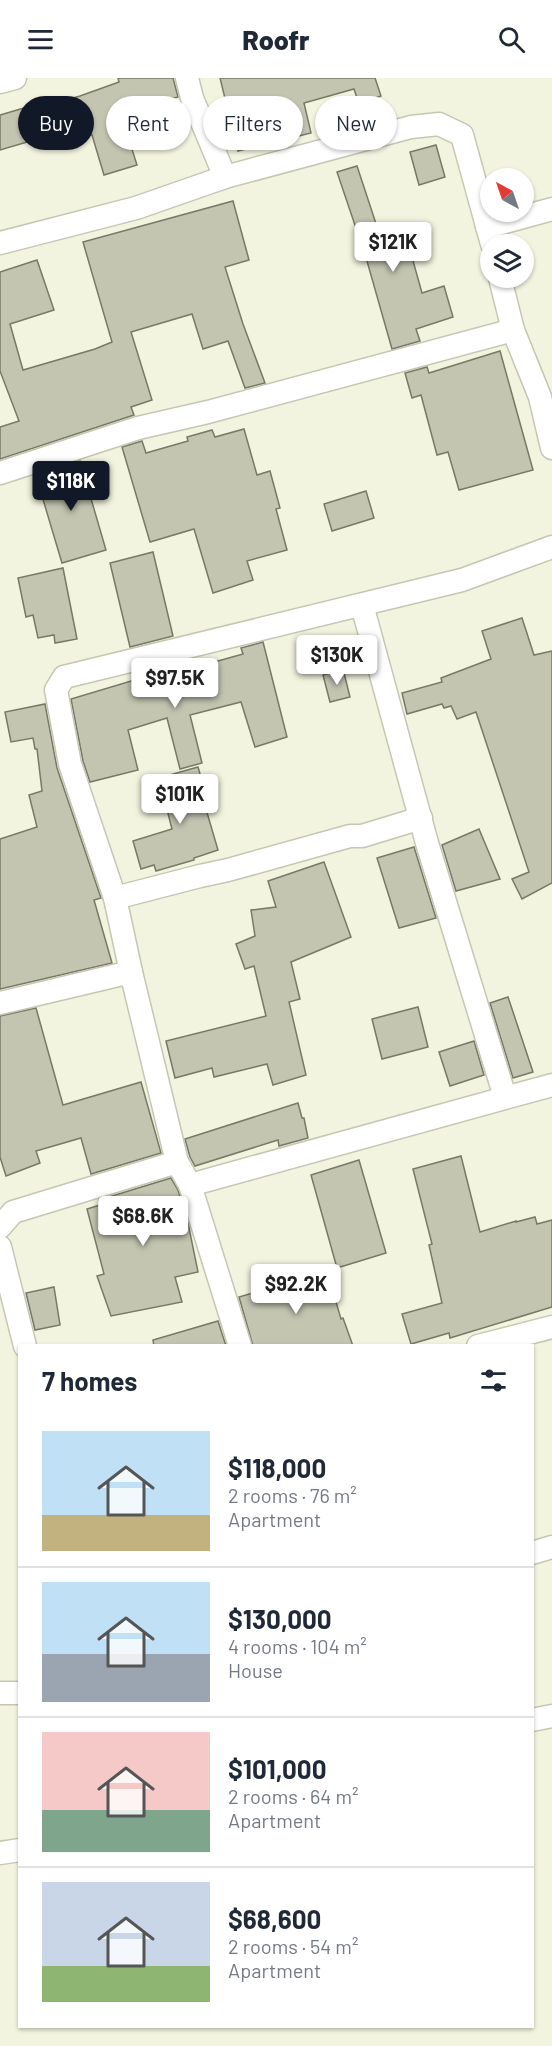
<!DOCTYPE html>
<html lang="en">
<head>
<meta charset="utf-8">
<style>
  :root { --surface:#fff; --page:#f6f6f7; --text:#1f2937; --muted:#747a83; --line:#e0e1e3; --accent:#111827 }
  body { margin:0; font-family:Barlow,sans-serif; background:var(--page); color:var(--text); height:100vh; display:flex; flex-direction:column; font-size:22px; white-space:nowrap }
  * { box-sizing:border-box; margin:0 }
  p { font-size:20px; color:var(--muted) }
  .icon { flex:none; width:33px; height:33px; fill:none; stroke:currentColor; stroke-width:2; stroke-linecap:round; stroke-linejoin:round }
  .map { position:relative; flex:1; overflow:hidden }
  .panel { position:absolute; left:18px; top:1266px; width:516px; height:684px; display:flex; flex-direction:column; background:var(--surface); border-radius:0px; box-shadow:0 2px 4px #0004 }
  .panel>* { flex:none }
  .guide { position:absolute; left:18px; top:18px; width:516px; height:54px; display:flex; gap:12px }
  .needle { width:39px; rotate:320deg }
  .buttons { position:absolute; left:480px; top:90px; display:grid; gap:12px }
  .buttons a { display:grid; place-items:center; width:54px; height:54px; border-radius:50%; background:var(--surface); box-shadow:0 2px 4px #0004; font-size:30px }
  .price { position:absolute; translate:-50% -51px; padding:0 14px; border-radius:6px; background:#fff; color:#222; font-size:20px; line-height:39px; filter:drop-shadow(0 2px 3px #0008) }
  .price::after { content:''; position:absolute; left:50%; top:36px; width:18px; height:14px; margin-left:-9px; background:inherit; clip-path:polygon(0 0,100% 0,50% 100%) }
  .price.current { background:var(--accent); color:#fff }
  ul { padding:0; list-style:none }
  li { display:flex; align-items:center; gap:18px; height:150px; padding:0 24px }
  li+li { border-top:2px solid var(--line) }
  li span { display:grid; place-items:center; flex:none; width:168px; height:120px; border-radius:0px; color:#555 }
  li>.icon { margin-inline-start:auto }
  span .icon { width:72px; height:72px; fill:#fffc; stroke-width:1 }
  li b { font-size:26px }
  h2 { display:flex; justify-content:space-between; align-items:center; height:72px; padding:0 24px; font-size:26px }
  .chip { padding:0 21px; border-radius:27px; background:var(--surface); box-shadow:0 2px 4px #0004; font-size:21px; line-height:54px }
  .chip.current { background:var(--accent); color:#fff }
  header { display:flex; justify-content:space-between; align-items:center; height:78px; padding:0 24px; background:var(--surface); font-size:27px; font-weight:800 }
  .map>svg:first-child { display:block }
  .building { fill:#c3c5b1; stroke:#777966; stroke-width:1.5 }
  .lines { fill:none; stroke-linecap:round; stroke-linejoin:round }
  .minor-casing { stroke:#c5c7b2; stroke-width:25 }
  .minor { stroke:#fff; stroke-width:22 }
</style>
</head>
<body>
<header><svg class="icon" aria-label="menu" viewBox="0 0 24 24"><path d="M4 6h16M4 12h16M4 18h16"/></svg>Roofr<svg class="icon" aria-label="search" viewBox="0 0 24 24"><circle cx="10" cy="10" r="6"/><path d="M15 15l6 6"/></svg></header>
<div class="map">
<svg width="552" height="1968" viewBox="0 0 552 1968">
  <rect width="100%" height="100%" fill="#f2f4df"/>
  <g class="building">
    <path d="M118,0H173L178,19L170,21L179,50L130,65L137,87L104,97L92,57L54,68L51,57L0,72V37L24,30L25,33L80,18L119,4Z"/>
    <path d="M220,0H375L381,18L359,26L354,11L304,25L311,55L238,73Z"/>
    <path d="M436,67L445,99L419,107L410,74Z"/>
    <path d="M357,88L387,179L410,172L422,215L444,208L453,239L416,251L420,263L392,271L361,162H360L337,94Z"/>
    <path d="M233,123L249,182L225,189L243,246L265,305L245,310L228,263L203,271L192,236L131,254L152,322L131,329L134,337L0,381V349L19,343L0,293V194L37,182L54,232L10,246L23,292L95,271L112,264L83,164Z"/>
    <path d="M500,273L533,392L459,412L448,374L437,377L421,317L412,320L405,295L427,289L429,295Z"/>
    <path d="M244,351L257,397L270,393L280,430L276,431L287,472L247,483L253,502L213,515L194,451L150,464L122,369L142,363L146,375L188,363L187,359L212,352L215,359Z"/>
    <path d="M80,383L106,472L62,485L36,398Z"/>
    <path d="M366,413L374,440L332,453L324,426Z"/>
    <path d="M153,474L173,558L130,569L110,485Z"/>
    <path d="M63,490L77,561L55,565L54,557L38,560L33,537L26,539L18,500Z"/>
    <path d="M522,540L534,577L552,573V805L522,821L512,801L529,794L476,634L457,641L451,628L444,630L442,626L407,636L402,615L442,604L441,600L491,581L482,553Z"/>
    <path d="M263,564L287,659L255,669L241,624L190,637L202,685L180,691L167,640L128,652L138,692L90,704L83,683L71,621L138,601L137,595L180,585L182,593L243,576L241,570Z"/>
    <path d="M343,591L350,619L330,624L323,597Z"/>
    <path d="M45,626L57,690L101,820L94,822L112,885L0,911V761L37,749L29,717L42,713L37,671H35L33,660L11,664L5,634Z"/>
    <path d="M198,689L207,720L203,721L218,772L194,780V782L156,793L154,787L141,791L133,763L172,751L159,700Z"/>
    <path d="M479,751L500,801L456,813L442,767Z"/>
    <path d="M414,769L436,840L399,850L377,780Z"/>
    <path d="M324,784L351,859L291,884L300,921L289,924L306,997L273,1007L267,986L214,999L212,990L175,1000L166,963L266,938L254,888L245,891L236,866L255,858L251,832L276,829L268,803Z"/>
    <path d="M508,919L533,994L513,1000L490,925Z"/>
    <path d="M418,929L428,969L382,981L372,941Z"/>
    <path d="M36,930L63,1027L141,1004L161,1075L91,1096L81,1060L36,1073L40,1085L6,1098L0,1079V938Z"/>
    <path d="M474,963L484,997L450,1008L439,974Z"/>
    <path d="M298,1025L302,1040H304L308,1060L279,1068L278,1062L195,1088L190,1079L185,1061Z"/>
    <path d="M461,1078L480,1154L516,1143V1144L535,1139L537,1146L552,1142V1229L450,1260L449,1255L411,1266L402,1236L442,1225L429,1167L432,1166L413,1091Z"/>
    <path d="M359,1082L386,1175L337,1190L311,1097Z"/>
    <path d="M171,1100L178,1112L188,1145L198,1194L175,1199L182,1224L111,1238L97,1198L104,1196L87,1131L100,1127L99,1122Z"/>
    <path d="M327,1193L341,1241L343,1240L353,1268H253L239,1219Z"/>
    <path d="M54,1209L60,1247L35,1252L26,1215Z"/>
    <path d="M218,1243L226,1268H154L153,1262Z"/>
  </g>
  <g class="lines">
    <defs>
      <g id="minor">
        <path d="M187,0L192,20L225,99"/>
        <path d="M0,4L15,0"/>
        <path d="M487,149L552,131"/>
        <path d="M0,165L136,130L225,99L411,49L439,46L462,57L492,166"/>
        <path d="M500,200L513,252L540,319L552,370"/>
        <path d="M0,395L138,350L208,334L513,252"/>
        <path d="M362,527L427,765L505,1019"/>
        <path d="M115,820L200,798L228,792L350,758H362L421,740"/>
        <path d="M0,925L131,894"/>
        <path d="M190,1107L552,1007"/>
        <path d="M0,1149L13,1134L177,1084"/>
        <path d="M0,1169L25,1268"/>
        <path d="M240,1268L190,1107L177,1084L131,894L115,820L70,686L56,612L64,599L462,502L552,469"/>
        <path d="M478,1268L552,1249"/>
        <path d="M532,1475L552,1469"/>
        <path d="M0,1615H20"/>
        <path d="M532,1642L552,1638"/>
        <path d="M0,1775L20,1772"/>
      </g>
    </defs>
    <use href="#minor" class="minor-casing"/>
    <use href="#minor" class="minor"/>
  </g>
</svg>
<div class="buttons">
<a><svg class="needle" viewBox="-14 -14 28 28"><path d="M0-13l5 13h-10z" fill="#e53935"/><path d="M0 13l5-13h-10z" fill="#747a83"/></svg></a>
<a><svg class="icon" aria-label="layers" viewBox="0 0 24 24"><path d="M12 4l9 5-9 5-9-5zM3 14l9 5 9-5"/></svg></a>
</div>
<b class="price" style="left:393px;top:195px">$121K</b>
<b class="price current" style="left:71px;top:434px">$118K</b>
<b class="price" style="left:337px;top:608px">$130K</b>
<b class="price" style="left:175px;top:631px">$97.5K</b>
<b class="price" style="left:180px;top:747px">$101K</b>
<b class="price" style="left:143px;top:1169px">$68.6K</b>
<b class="price" style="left:296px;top:1237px">$92.2K</b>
<div class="guide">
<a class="chip current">Buy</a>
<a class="chip">Rent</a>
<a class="chip">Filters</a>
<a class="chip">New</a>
</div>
<section class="panel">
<h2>7 homes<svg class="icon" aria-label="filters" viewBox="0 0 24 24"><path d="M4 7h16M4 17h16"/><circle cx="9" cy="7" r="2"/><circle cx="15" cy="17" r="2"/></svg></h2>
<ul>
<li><span style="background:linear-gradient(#bfe0f5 70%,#c2b280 0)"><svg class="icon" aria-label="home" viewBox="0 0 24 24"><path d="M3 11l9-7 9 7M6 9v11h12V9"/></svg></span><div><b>$118,000</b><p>2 rooms · 76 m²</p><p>Apartment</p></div></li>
<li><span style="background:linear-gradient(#bfe0f5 60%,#9aa5b1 0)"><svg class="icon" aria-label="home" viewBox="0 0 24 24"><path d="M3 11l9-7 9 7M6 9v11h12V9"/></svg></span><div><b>$130,000</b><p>4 rooms · 104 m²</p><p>House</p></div></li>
<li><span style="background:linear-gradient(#f6c9c9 65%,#7fa58c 0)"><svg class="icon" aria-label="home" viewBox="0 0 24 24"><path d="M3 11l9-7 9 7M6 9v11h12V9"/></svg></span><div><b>$101,000</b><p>2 rooms · 64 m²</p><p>Apartment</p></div></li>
<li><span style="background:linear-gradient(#c9d6e8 70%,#8fb573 0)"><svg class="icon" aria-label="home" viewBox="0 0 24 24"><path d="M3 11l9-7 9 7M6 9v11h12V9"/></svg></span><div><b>$68,600</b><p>2 rooms · 54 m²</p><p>Apartment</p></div></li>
</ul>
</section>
</div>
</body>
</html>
